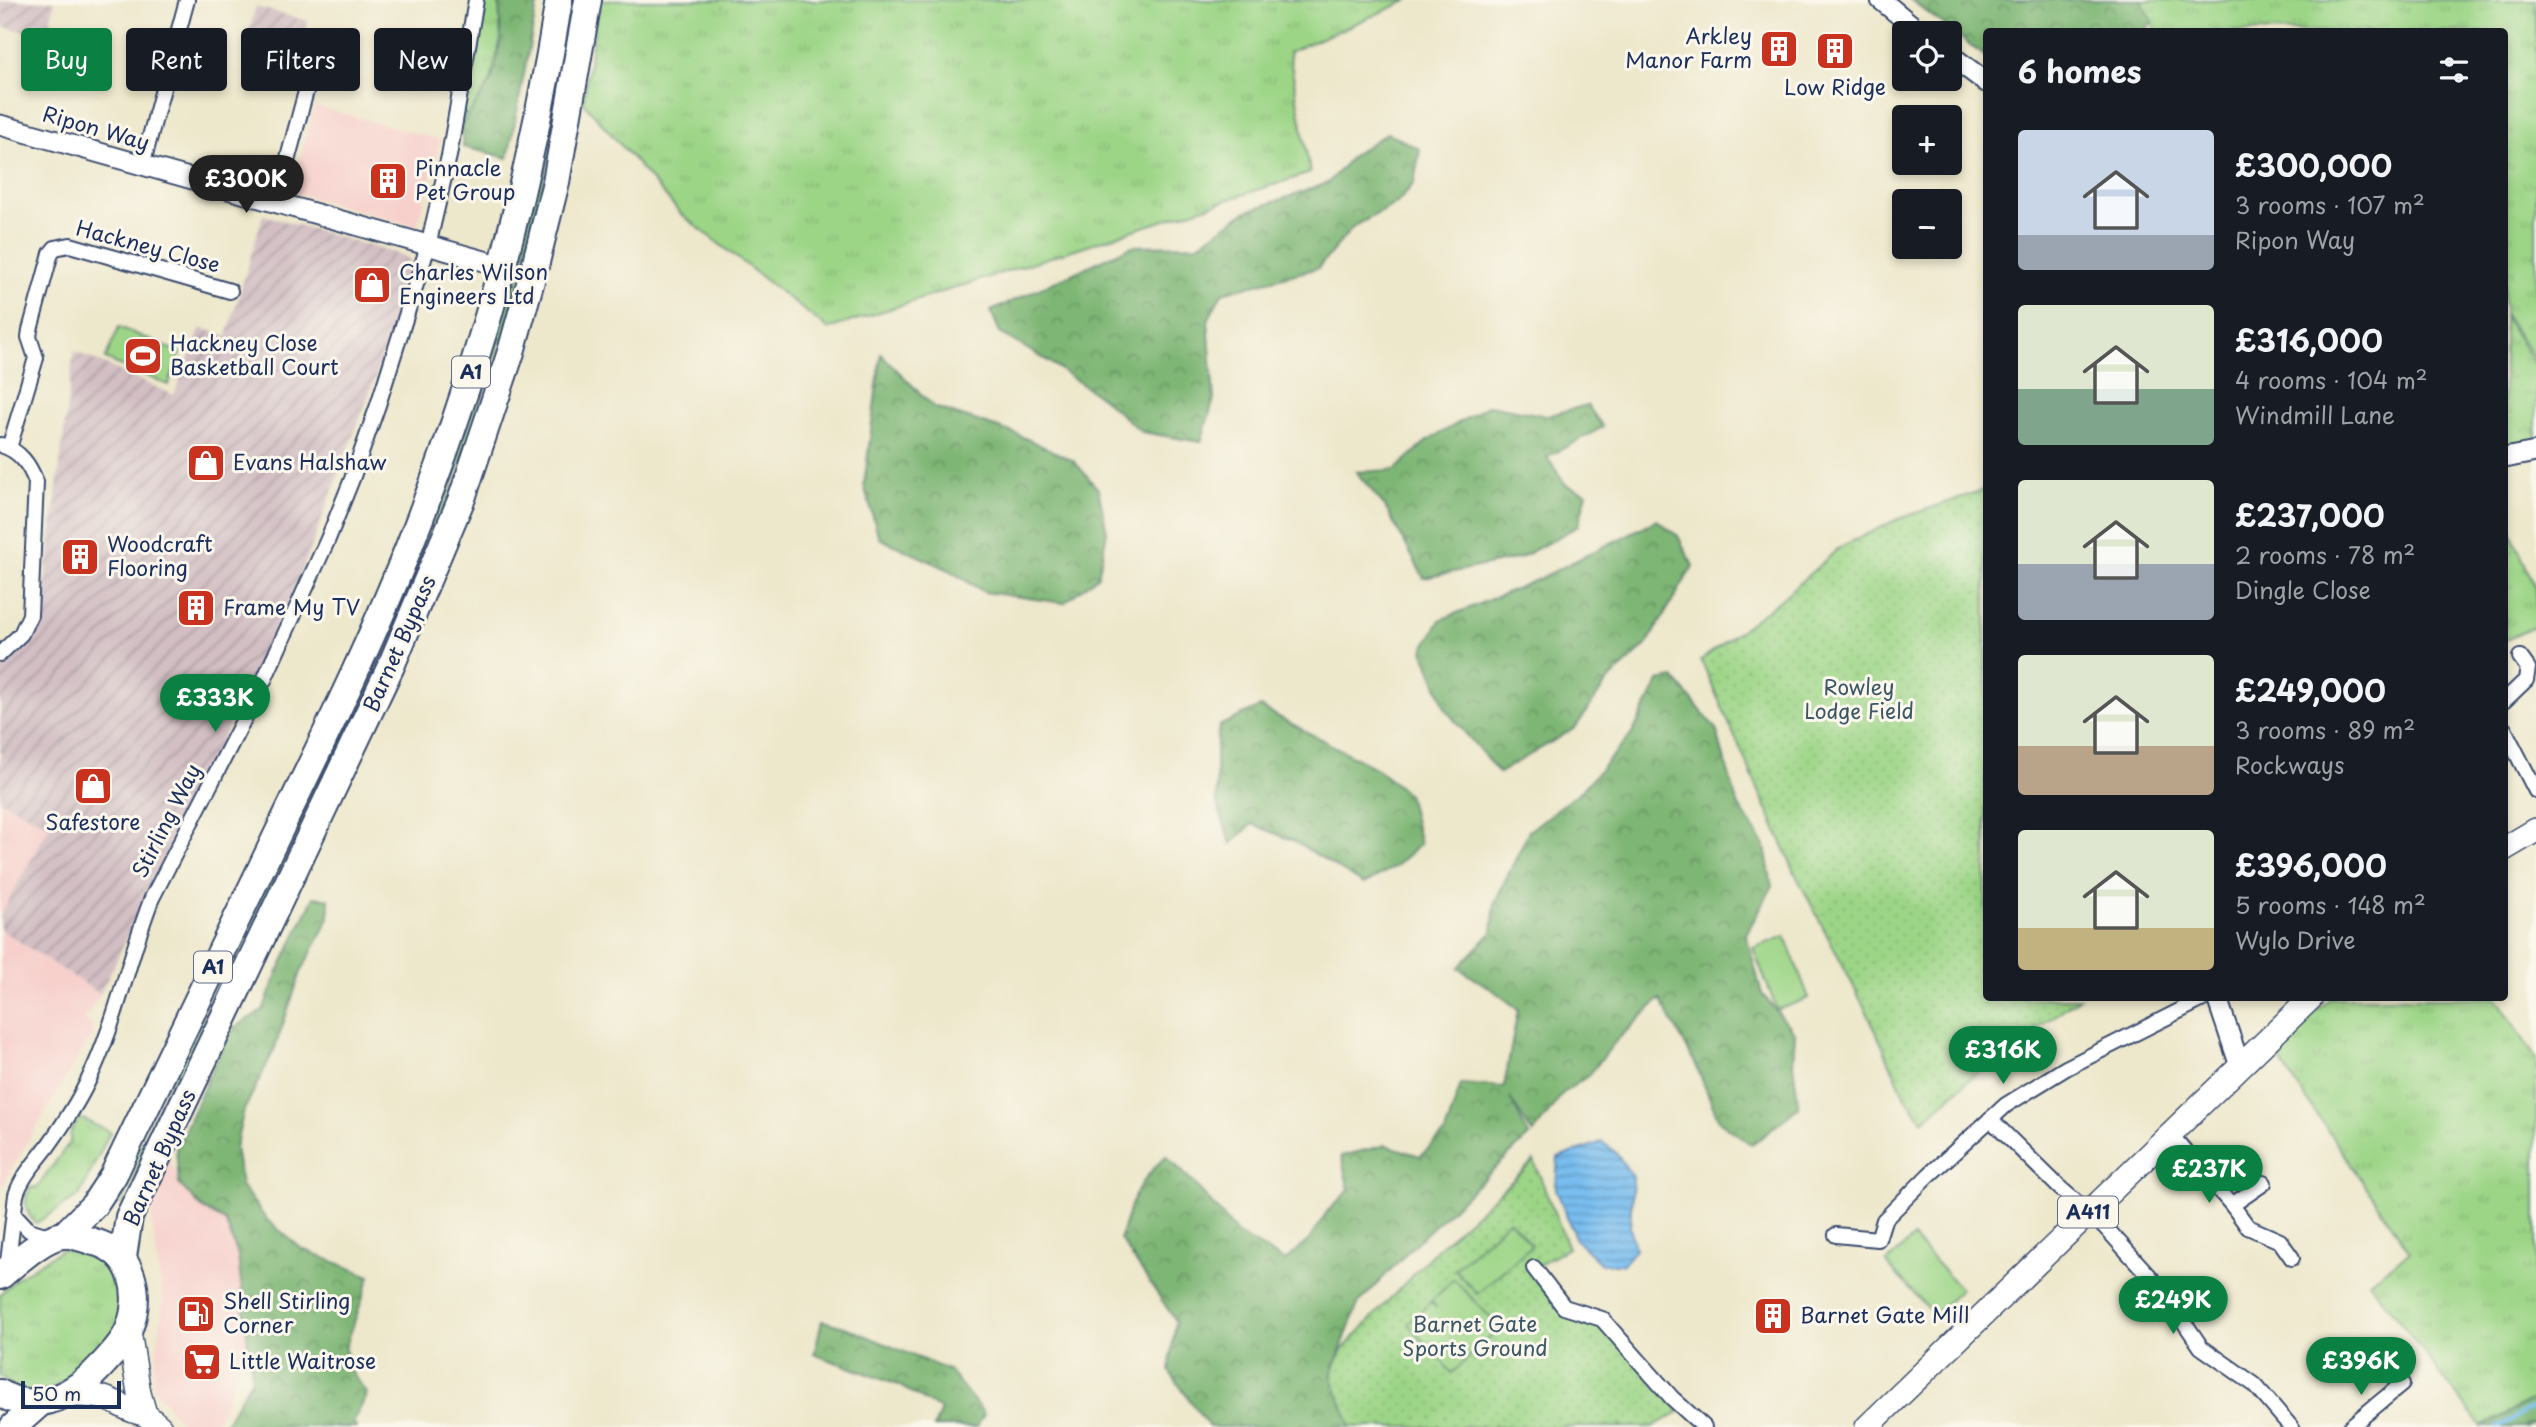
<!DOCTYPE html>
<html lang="en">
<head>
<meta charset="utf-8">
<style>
  :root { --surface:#171b24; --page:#242831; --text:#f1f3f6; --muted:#9ea1a6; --accent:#0b8043 }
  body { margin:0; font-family:"Playpen Sans",sans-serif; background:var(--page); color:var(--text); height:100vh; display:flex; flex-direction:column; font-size:26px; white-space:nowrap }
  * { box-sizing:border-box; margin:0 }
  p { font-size:23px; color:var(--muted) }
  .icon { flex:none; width:38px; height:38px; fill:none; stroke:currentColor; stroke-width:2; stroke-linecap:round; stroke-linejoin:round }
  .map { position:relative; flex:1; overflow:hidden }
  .drawer { position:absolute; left:1983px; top:28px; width:525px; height:973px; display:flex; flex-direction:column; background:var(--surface); border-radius:7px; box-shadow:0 4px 10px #0003 }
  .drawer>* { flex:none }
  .guide { position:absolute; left:21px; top:28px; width:665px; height:63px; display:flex; gap:14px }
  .controls { position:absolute; left:1892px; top:21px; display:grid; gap:14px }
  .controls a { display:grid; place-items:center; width:70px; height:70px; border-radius:7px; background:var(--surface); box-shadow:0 4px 10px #0003; font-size:35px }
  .scale { position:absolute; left:21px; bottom:18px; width:100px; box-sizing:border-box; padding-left:7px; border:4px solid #1b2f5e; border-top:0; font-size:19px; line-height:24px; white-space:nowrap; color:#1b2f5e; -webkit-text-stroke:5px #fbf7ec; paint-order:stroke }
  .price { position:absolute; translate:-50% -60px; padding:0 16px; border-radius:24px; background:var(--accent); color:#fff; font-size:23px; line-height:46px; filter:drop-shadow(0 2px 4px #0008) }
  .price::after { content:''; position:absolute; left:50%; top:42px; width:21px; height:16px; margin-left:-10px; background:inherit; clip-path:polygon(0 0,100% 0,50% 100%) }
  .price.active { background:#222; color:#fff }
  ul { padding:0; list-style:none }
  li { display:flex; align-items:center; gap:21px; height:175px; padding:0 35px }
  li span { display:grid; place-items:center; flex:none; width:196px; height:140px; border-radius:7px; color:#555 }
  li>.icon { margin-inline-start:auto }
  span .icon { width:84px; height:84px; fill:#fffc; stroke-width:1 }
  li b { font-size:30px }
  h2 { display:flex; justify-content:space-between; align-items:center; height:84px; padding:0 35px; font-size:30px }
  .pill { padding:0 24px; border-radius:7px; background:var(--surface); box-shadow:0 4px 10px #0003; font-size:24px; line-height:63px }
  .pill.active { background:var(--accent); color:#fff }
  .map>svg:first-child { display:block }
  .built { fill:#f7d0cc }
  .industrial { fill:url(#industrial-furrows) }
  .grass { fill:url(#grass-tufts); stroke:#5c8272; stroke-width:2 }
  .forest { fill:url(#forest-crowns); stroke:#4c7269; stroke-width:2 }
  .park { fill:url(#park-dots); stroke:#5c8272; stroke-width:2 }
  .pitch { fill:#9dd587; stroke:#5c8272; stroke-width:2 }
  .water { fill:url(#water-rules); stroke:#4a76a6; stroke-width:2 }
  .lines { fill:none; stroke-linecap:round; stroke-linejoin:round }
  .stream { stroke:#78bdef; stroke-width:4.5 }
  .street-casing { stroke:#3a4b6e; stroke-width:18 }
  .secondary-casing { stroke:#3a4b6e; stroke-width:23 }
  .primary-casing { stroke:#3a4b6e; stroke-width:26 }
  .highway-casing { stroke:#3a4b6e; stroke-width:30 }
  .street { stroke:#fff; stroke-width:14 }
  .secondary { stroke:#fff; stroke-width:19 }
  .primary { stroke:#fff; stroke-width:23 }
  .highway { stroke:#fff; stroke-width:26 }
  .labels { text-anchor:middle; stroke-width:6; stroke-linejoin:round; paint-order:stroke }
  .shield { fill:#fbf7ec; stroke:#5e6b89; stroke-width:2 }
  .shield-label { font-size:19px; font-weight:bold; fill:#1b2f5e }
  .poi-label { font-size:21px; fill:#1b2f5e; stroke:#fbf7ec; text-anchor:start }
  .street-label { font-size:21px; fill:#1b2f5e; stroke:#fbf7ec }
  .park-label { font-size:21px; fill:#3c5868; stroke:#fbf7ec }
</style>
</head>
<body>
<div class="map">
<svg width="2536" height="1427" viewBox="0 0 2536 1427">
  <defs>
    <pattern id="industrial-furrows" width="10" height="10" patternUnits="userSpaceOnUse" patternTransform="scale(1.75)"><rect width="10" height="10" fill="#d2bec3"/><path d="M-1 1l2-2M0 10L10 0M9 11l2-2" fill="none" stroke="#aa9ba2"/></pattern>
    <pattern id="grass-tufts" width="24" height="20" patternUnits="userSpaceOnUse" patternTransform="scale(1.75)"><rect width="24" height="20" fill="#9dd587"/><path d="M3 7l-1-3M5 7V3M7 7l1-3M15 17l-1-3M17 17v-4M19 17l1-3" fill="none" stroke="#87b777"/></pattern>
    <pattern id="forest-crowns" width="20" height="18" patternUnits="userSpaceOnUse" patternTransform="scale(1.75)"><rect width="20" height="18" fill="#7eb674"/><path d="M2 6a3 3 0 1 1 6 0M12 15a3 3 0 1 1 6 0" fill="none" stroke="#669462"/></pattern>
    <pattern id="park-dots" width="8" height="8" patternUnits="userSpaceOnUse" patternTransform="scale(1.75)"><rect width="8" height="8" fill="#9dd587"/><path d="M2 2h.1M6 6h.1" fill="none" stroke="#87b777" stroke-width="1.8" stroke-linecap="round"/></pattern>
    <pattern id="water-rules" width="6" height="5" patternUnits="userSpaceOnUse" patternTransform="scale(1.75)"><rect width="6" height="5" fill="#78bdef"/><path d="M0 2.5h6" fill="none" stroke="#629ac5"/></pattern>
  </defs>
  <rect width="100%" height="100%" fill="#fbf7ec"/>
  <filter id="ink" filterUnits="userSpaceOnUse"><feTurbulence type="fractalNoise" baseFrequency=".0143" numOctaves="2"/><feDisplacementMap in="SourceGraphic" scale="14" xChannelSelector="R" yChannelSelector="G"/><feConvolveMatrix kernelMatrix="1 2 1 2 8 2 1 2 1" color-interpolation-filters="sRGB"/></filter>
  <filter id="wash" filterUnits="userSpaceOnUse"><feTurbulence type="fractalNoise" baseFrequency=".00686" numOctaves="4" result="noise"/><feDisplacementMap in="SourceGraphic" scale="28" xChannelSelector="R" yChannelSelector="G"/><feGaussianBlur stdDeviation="1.57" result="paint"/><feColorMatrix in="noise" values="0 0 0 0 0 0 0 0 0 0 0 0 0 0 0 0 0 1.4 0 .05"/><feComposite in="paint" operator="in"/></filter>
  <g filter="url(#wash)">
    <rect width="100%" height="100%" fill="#ede7cb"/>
    <g class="built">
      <path d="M314,106L441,140L417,227L291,192Z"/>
      <path d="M0,800L51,825L0,916Z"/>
      <path d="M0,929L100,994L85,1019L92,1025V1034L0,1188Z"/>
      <path d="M165,1148L181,1188L216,1209L237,1241L250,1290L246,1347L215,1427H184L152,1386L163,1302L149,1197Z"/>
    </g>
    <g class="industrial">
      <path d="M6,0L55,1L50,21L61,24L57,40L0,26L3,11L0,10V1L5,2Z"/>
      <path d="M256,7L308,21L301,48L293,54L246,42Z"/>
      <path d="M263,215L405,256L411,262L377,374L300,576L100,994L0,929V916L50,826L0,800V671L37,629L41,616L74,351L174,395L201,328L227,336Z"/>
    </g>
    <g class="grass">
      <path d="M481,0H499L501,39L491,81L461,126Z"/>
      <path d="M571,0H577L547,168L511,309L468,445L422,567L368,687L121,1204L115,1201L426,537C469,423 508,307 536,188C550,126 560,63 571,0Z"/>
      <path d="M599,0H1409L1289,52L1310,173L828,329L681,214L583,102Z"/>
      <path d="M2141,0H2536V361L2504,314V32L2156,31Z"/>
      <path d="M2504,316L2536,367V441L2504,447Z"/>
      <path d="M2504,511L2509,528L2536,589V626L2504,641Z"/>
      <path d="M2332,998H2497L2536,1059V1398L2482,1427L2369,1282L2410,1252L2271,1047Z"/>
      <path d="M80,1118L110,1132L79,1196L36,1223C25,1214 23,1200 30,1188L37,1187L70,1142L71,1131Z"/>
      <path d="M83,1249C97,1254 115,1261 122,1276C127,1289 125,1310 119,1323C104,1350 58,1400 23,1391C15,1389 7,1381 0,1377V1294L17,1278L61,1250Z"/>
    </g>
    <g class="forest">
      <path d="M499,0H538L508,158L463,147L461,126L491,81L501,39Z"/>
      <path d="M1911,0H2141L2153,22L2144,31L1986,32V57Z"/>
      <path d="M1387,133L1420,149L1414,183L1397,203L1353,227L1318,268L1222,293L1208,320L1214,399L1201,442L1142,432L1102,398L1048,361L1000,333L991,311L1132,246L1198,245L1245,212L1328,183L1353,155Z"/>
      <path d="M881,354L934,407L1014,433L1074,461L1098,489L1107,532L1098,576L1064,603L984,592L947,569L879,538L864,485Z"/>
      <path d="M1489,405L1547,416L1587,405L1603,427L1547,457L1566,485L1587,493L1578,526L1520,558L1424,578L1384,505L1356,472L1395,470L1427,441Z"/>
      <path d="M1657,520L1678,536L1693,566L1647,644L1607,682L1575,728L1499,773L1446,710L1423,650L1440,620L1539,579Z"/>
      <path d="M1674,678L1716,729L1737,803L1765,846L1772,887L1746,934L1762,994L1795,1033L1793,1064L1799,1107L1752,1145L1719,1121L1696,1065L1660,999L1616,1041L1589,1075L1563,1093L1533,1134L1510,1098L1529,1136L1417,1242L1358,1304L1331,1375L1351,1427H1209L1169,1371L1176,1321L1120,1239C1131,1201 1136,1184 1166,1156L1195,1184L1237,1233L1285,1261L1309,1240L1327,1212L1349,1190L1341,1156L1386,1145L1420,1156L1445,1133L1461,1084L1504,1087L1518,1009L1493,990L1458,968L1492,932L1495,902L1529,831L1582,790L1632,734L1659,681Z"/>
      <path d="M1260,707L1377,769L1408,794L1420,844L1396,866L1364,884L1294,841L1252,824L1231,844L1217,803L1216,751L1219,726Z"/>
      <path d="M314,897L329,899V918L301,972L274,1050L244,1110L235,1148L241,1185L266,1219L302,1249L370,1276L345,1349L352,1373L367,1394L353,1423L356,1427H223L252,1378L238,1256L225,1221L203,1209L179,1184L176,1149L230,1030L263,1010L277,974Z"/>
      <path d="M822,1321L845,1327L950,1371L984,1414L977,1427H934L941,1410L898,1385L814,1354Z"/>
      <path d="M2536,1398V1421L2525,1427H2482Z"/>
    </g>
    <g class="park">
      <path d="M1986,489V998H2079L1989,1062L1923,1121L1905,1097L1870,1018L1797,877L1701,660L1779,601L1840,547L1896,520Z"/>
      <path d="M1534,1161L1568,1248L1534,1268L1564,1307L1602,1319L1684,1409L1652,1427H1351L1331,1375L1342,1350L1439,1247Z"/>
    </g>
    <g class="pitch">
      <path d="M119,327L181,353L168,385L105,359Z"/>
      <path d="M1785,936L1809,998L1777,1010L1753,948Z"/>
      <path d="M1509,1220L1532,1245L1477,1294L1455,1269Z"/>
      <path d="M1913,1238L1961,1289L1934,1315L1886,1263Z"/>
      <path d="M1454,1279L1500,1328L1452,1373L1408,1324L1430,1302L1437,1308L1431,1301Z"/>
    </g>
    <path class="water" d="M1602,1142L1615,1152L1633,1177L1630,1227L1635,1249L1623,1264H1601L1576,1240L1556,1189L1558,1158Z"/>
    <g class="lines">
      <path class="stream" d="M2498,1427L2536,1406"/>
    </g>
  </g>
  <g filter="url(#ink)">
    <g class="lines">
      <defs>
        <g id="street">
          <path d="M142,166L187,0"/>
          <path d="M276,202L312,69"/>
          <path d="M9,448L36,358L29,337L30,330L51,253L55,248L70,245L230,291"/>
          <path d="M0,654L21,634L30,615L36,482C29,464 20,451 1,445"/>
          <path d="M2504,701L2526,680L2528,668L2520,657"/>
          <path d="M2504,729L2536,791"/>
          <path d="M1990,1119L2061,1189L2105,1227L2163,1291L2201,1347L2255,1385L2291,1427"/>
          <path d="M2170,1134L2232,1205L2264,1183"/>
          <path d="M2232,1205L2248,1227L2280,1241L2292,1258"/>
          <path d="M15,1215L29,1230L52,1237"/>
          <path d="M1836,1235L1878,1239L1884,1220L1929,1175L2006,1105L2066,1068L2205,998"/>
          <path d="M1534,1268L1564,1307L1602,1319L1672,1398L1704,1427"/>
          <path d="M7,1270L16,1195C22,1176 36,1162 48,1146C63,1125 77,1104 88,1081C117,1022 128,958 152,898L264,680L328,539L352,479L378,405L428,246L449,156L476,0"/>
          <path d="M2350,1427L2402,1384L2392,1369"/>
        </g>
        <g id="secondary">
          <path d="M1881,0L1921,33"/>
          <path d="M1950,55L1986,82"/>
          <path d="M0,125L502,266"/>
          <path d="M2504,458L2536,452"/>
          <path d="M2217,998L2240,1066"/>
        </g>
        <g id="primary">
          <path d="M2504,849L2536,830"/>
          <path d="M129,1331L139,1393L145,1414L160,1427"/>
          <path d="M67,1395C81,1395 94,1394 107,1399C124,1405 126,1411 145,1414"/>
          <path d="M1867,1427L2311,998"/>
        </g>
        <g id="highway">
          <path d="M64,1235L94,1205L113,1176C169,1060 225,943 281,827C326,734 372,640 410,544C479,369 530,186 559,0"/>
          <path d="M123,1257L129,1217L391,666L462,498L511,352L535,266L556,182L588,0"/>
          <path d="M0,1276C16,1263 42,1238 63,1235C71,1234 85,1239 94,1242C134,1252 142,1294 129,1329C124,1342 113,1353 104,1363C78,1392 38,1417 0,1393"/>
          <path d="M13,1427L40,1403"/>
        </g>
      </defs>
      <use href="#street" class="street-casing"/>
      <use href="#secondary" class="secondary-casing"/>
      <use href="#primary" class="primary-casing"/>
      <use href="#highway" class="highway-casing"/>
      <use href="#street" class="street"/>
      <use href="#secondary" class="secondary"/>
      <use href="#primary" class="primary"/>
      <use href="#highway" class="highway"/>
    </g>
  </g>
  <defs>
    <symbol id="building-square" viewBox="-11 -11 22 22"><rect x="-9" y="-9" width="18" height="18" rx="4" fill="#c8321e" stroke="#fbf7ec"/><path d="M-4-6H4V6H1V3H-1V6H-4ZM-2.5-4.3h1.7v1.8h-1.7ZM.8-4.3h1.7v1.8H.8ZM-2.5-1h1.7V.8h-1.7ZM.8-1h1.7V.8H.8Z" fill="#fff"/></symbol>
    <symbol id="shop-square" viewBox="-11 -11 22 22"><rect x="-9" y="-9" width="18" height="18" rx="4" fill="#c8321e" stroke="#fbf7ec"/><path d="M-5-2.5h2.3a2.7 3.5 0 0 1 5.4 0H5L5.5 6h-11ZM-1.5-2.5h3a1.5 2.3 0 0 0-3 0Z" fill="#fff"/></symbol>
    <symbol id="stadium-square" viewBox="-11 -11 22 22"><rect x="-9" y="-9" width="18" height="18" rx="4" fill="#c8321e" stroke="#fbf7ec"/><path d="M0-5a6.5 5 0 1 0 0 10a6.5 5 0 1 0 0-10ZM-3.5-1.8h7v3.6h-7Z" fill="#fff"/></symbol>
    <symbol id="fuel-square" viewBox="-11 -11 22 22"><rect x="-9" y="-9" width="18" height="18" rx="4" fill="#c8321e" stroke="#fbf7ec"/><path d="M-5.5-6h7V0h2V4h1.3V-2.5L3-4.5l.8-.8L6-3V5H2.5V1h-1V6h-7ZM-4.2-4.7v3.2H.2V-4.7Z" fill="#fff"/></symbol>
    <symbol id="supermarket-square" viewBox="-11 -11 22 22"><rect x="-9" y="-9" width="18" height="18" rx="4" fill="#c8321e" stroke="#fbf7ec"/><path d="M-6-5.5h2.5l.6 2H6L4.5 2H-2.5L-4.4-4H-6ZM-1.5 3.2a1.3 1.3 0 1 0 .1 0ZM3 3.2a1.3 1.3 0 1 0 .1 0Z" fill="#fff"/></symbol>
  </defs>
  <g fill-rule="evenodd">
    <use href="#building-square" x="1757" y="27" width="44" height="44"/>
    <use href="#building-square" x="1813" y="29" width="44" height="44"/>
    <use href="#building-square" x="366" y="159" width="44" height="44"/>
    <use href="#shop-square" x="350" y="263" width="44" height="44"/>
    <use href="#stadium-square" x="121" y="334" width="44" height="44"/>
    <use href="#shop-square" x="184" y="441" width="44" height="44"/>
    <use href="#building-square" x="58" y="535" width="44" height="44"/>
    <use href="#building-square" x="174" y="586" width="44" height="44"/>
    <use href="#shop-square" x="71" y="764" width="44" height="44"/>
    <use href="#fuel-square" x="174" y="1292" width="44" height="44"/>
    <use href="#building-square" x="1751" y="1294" width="44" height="44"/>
    <use href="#supermarket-square" x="180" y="1340" width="44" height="44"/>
  </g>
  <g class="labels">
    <g class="shield">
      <rect x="452" y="356.5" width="38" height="31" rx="5"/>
      <rect x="194" y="951.5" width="38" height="31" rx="5"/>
      <rect x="2058" y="1196.5" width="60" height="31" rx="5"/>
    </g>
    <g class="shield-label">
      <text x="471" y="379">A1</text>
      <text x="213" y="974">A1</text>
      <text x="2088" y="1219">A411</text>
    </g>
    <g class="poi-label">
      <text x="1752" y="44" text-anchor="end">Arkley<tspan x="1752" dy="24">Manor Farm</tspan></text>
      <text x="1835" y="95" text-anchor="middle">Low Ridge</text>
      <text x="415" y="176">Pinnacle<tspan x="415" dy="24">Pet Group</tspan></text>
      <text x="399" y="280">Charles Wilson<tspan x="399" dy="24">Engineers Ltd</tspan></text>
      <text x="170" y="351">Hackney Close<tspan x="170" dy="24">Basketball Court</tspan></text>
      <text x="233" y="470">Evans Halshaw</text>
      <text x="107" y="552">Woodcraft<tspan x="107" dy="24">Flooring</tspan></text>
      <text x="223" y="615">Frame My TV</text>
      <text x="93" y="830" text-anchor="middle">Safestore</text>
      <text x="223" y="1309">Shell Stirling<tspan x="223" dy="24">Corner</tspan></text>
      <text x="1800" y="1323">Barnet Gate Mill</text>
      <text x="229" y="1369">Little Waitrose</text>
    </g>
    <g class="street-label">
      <text transform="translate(96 129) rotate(16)" y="7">Ripon Way</text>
      <text transform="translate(148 247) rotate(15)" y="7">Hackney Close</text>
      <text transform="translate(400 644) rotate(-66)" y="7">Barnet Bypass</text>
      <text transform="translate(167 821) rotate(-63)" y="7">Stirling Way</text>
      <text transform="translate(160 1158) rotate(-66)" y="7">Barnet Bypass</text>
    </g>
    <g class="park-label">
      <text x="1859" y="695">Rowley<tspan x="1859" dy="24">Lodge Field</tspan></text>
      <text x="1475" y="1332">Barnet Gate<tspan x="1475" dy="24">Sports Ground</tspan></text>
    </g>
  </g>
</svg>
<div class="controls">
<a><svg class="icon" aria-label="locate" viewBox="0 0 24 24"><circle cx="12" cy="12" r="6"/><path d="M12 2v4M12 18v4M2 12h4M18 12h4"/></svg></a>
<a>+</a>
<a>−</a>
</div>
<div class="scale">50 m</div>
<b class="price active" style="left:246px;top:215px">£300K</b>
<b class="price" style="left:215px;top:734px">£333K</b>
<b class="price" style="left:2003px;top:1086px">£316K</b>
<b class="price" style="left:2209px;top:1205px">£237K</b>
<b class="price" style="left:2173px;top:1336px">£249K</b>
<b class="price" style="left:2361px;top:1397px">£396K</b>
<div class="guide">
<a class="pill active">Buy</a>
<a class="pill">Rent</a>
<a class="pill">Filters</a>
<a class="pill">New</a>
</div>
<section class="drawer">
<h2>6 homes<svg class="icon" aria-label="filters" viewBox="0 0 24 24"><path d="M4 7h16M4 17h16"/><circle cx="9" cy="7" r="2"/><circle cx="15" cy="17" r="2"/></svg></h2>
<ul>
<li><span style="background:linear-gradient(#c9d6e8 75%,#9aa5b1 0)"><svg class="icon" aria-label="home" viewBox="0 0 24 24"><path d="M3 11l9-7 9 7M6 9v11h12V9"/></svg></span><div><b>£300,000</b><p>3 rooms · 107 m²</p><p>Ripon Way</p></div></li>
<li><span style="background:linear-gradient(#dfe7d0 60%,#7fa58c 0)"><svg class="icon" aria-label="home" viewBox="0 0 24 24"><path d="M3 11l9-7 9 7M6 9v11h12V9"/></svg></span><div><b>£316,000</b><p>4 rooms · 104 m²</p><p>Windmill Lane</p></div></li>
<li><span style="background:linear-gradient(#dfe7d0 60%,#9aa5b1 0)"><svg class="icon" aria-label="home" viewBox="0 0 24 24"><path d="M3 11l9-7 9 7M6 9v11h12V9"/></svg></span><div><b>£237,000</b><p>2 rooms · 78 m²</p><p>Dingle Close</p></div></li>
<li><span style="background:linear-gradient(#dfe7d0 65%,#b9a48a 0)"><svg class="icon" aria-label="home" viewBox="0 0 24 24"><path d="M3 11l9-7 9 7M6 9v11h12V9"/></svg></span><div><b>£249,000</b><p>3 rooms · 89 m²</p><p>Rockways</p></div></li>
<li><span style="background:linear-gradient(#dfe7d0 70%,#c2b280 0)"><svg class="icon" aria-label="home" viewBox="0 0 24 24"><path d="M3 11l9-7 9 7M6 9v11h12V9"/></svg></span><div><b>£396,000</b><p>5 rooms · 148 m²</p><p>Wylo Drive</p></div></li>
</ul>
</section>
</div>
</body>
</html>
